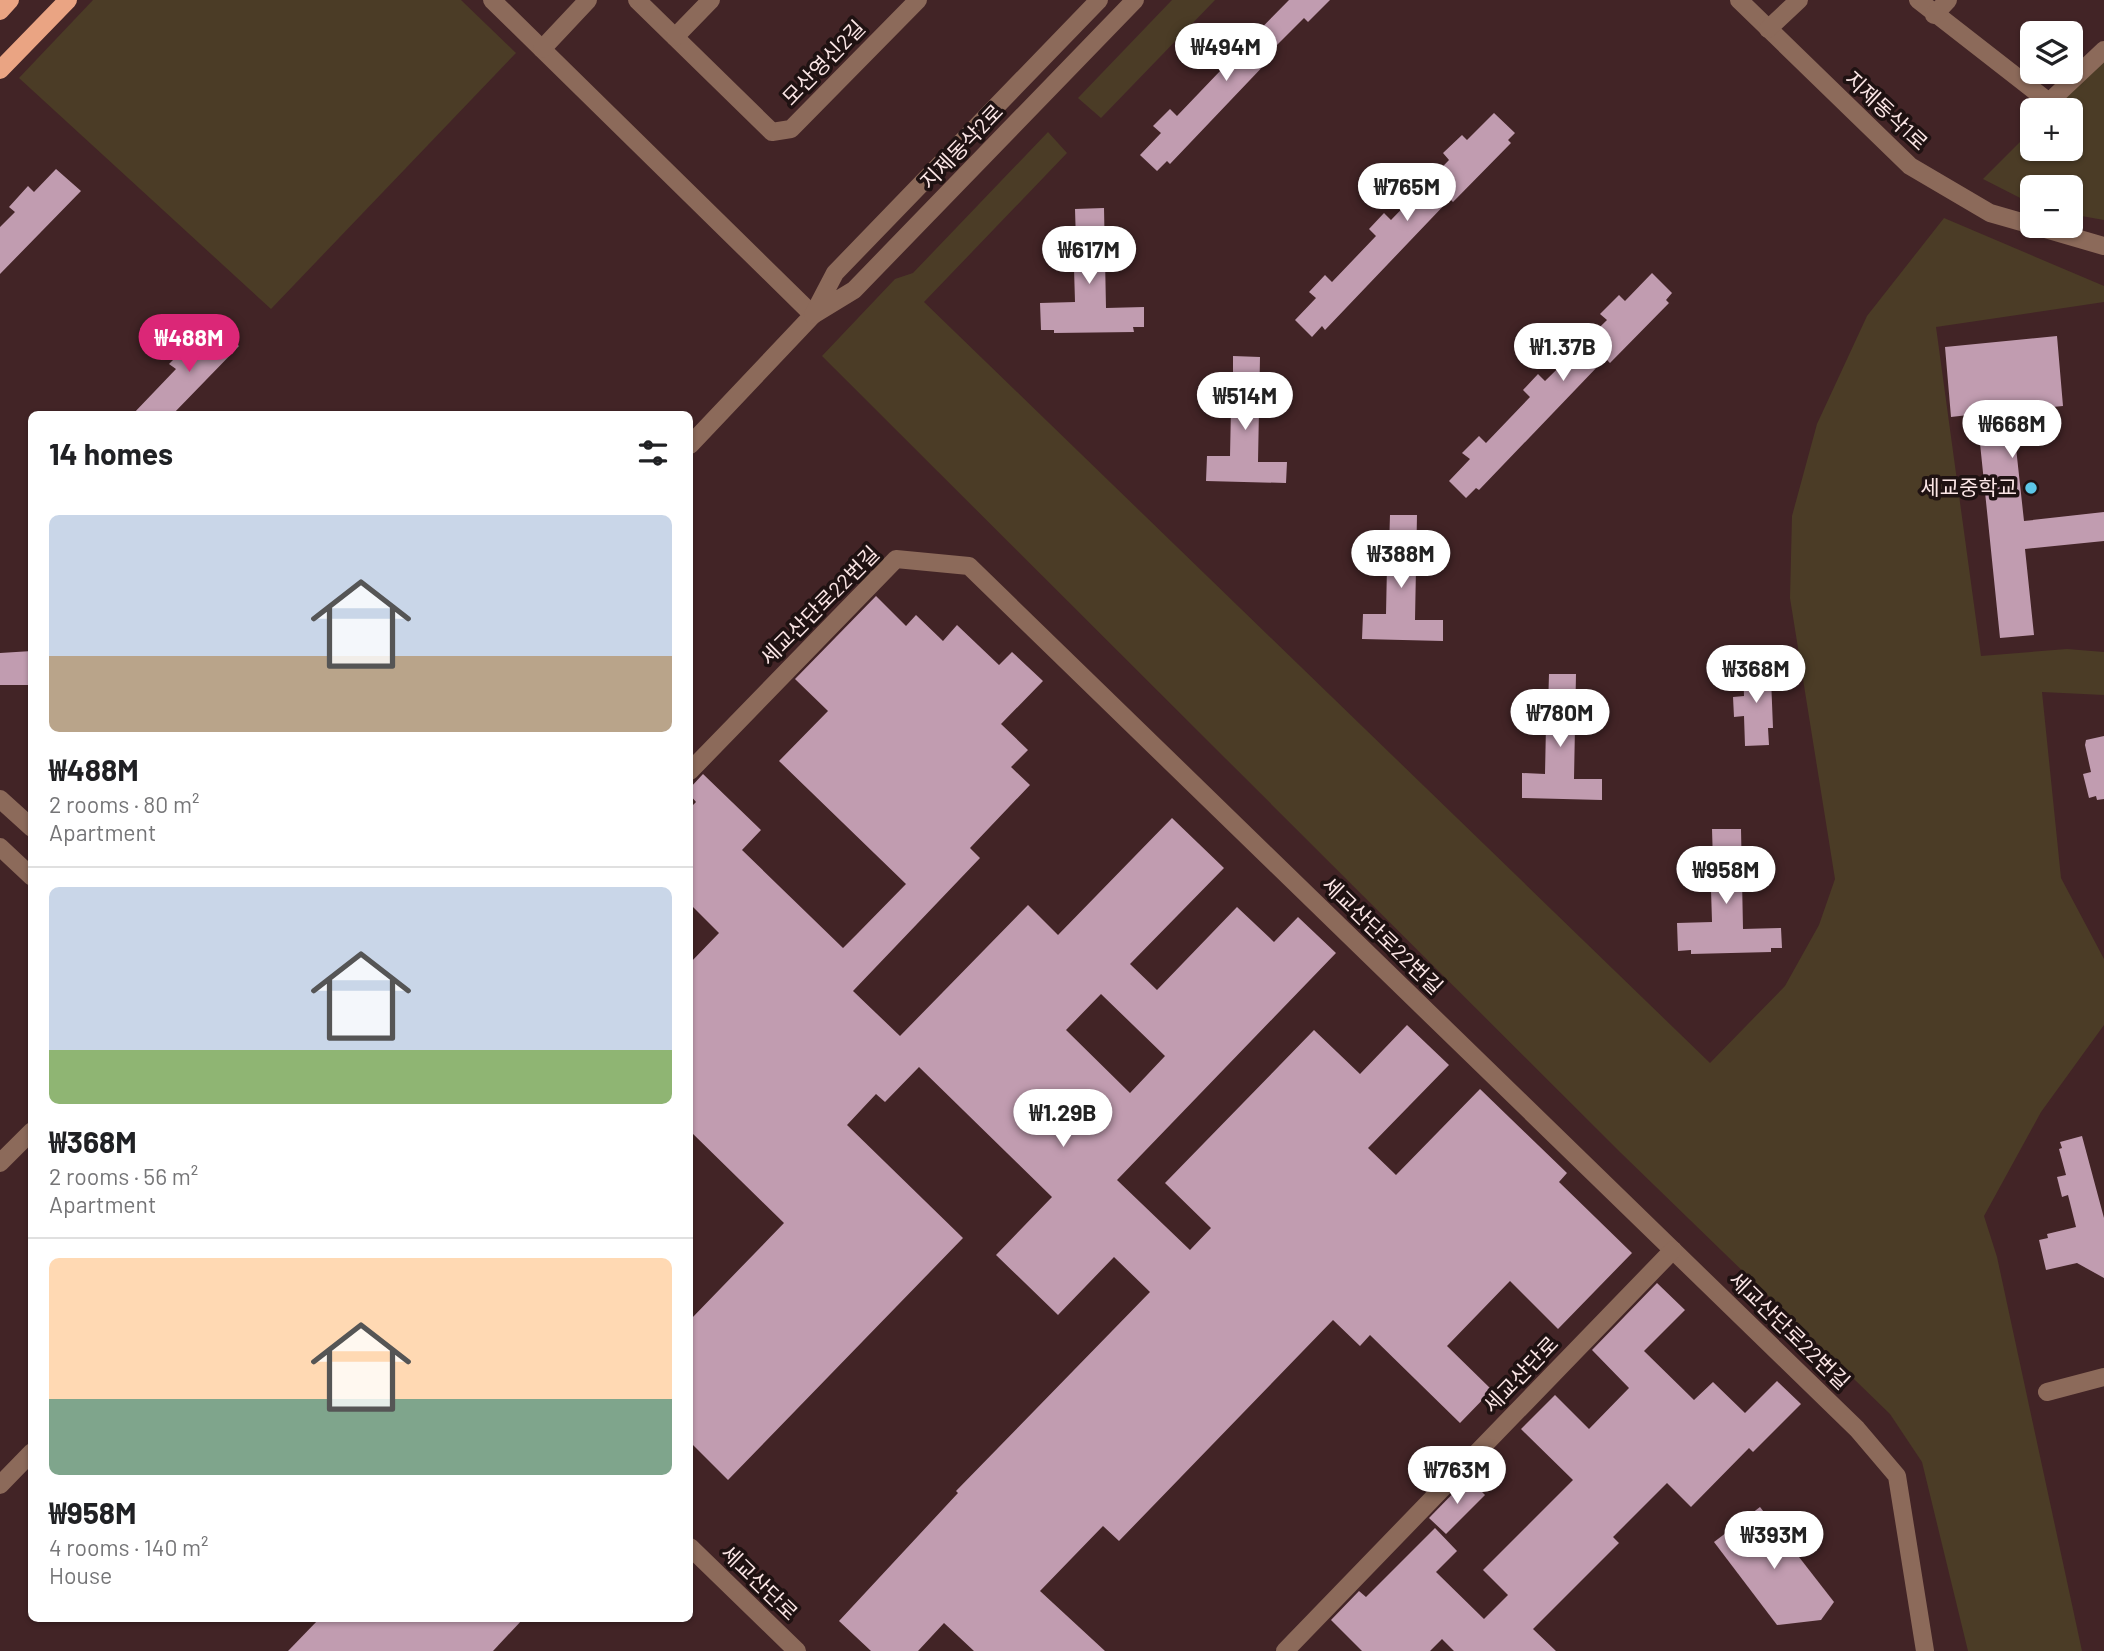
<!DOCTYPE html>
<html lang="en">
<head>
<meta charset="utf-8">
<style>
  :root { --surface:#fff; --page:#f6f6f6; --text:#202124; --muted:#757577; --line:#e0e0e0; --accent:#db2777 }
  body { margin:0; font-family:Barlow,"Noto Sans KR",sans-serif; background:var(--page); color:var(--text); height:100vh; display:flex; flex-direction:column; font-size:26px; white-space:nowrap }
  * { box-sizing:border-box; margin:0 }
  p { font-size:23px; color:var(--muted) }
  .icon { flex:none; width:38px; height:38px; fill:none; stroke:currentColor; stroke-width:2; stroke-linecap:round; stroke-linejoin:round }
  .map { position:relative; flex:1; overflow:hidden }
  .details { position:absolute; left:28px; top:411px; width:665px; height:1211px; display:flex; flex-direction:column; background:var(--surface); border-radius:10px; box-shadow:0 2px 5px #0004 }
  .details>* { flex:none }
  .tools { position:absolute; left:2020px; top:21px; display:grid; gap:14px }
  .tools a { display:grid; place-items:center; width:63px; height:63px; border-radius:10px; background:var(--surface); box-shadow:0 2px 5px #0004; font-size:35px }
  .price { position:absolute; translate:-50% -60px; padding:0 16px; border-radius:24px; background:#fff; color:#222; font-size:23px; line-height:46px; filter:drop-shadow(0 2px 4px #0008) }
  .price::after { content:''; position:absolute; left:50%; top:42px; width:21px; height:16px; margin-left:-10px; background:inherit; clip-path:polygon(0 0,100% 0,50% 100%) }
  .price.active { background:var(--accent); color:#fff }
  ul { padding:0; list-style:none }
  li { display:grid; align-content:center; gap:14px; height:371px; padding:0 21px }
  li+li { border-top:2px solid var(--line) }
  li span { display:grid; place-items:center; height:217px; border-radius:10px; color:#555 }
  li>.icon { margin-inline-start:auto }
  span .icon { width:126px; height:126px; fill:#fffc; stroke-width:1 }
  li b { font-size:30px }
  h2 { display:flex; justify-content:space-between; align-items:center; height:84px; padding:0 21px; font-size:30px }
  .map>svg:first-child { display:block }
  .green { fill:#4b3c26 }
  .building { fill:#c19cb0; fill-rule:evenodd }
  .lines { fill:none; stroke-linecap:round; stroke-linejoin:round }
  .minor { stroke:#8c6a5a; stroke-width:18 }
  .major { stroke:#eaa483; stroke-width:18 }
  .poi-dot { fill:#5dc7e8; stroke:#1f1212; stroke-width:2.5 }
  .labels { text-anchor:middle; stroke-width:7; stroke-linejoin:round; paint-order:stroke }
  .street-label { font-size:21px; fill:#fbe6e6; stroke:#1f1212 }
  .poi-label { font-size:21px; fill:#fbe6e6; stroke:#1f1212; text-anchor:end }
</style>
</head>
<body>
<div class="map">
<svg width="2104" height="1651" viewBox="0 0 2104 1651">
  <rect width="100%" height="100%" fill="#422426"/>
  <g class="green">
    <path d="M93,0H461L516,53L271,309L19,78Z"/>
    <path d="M1172,0H1215L1101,118L1078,98Z"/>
    <path d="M2104,58V220L2070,214V187H2032V204L1983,179L2032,130V149H2070V110H2052Z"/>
    <path d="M1048,132L1067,153L924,302L1710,1063L1785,986L1819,925L1835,879L1790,598L1792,516L1817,424L1867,316L1944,218L2104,286V302L1936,327L1981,656L2067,649L2104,652V695L2042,692L2061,878L2104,959V1025L2041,1112L1984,1216L1997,1257L2082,1651H1968L1922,1462L1890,1414L1621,1153L822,356L895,279L913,273Z"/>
  </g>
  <g class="building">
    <path d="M1289,0H1330L1308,22L1304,18L1275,47L1267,57L1269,60L1170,164L1167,161L1157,171L1140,155L1161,133L1153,126L1170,109L1177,116L1221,70L1214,64L1229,48L1236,54Z"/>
    <path d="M1494,113L1515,133L1508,140L1511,143L1453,202L1450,199L1325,330L1322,326L1312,337L1295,320L1316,298L1309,292L1325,275L1332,282L1376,236L1369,229L1384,213L1391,220L1449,160L1443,153L1462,135L1467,140Z"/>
    <path d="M56,169L81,191L0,274V227L15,212L9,207L28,186L34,192Z"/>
    <path d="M1104,208L1106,308L1144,307V327H1133L1134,332L1054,333V330H1041L1040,303L1075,302L1074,268H1066L1065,242H1076L1075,209Z"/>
    <path d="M1652,273L1672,293L1666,300L1669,303L1610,363L1607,360L1599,365L1479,490L1476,488L1466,498L1449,481L1470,459L1462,453L1479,436L1486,443L1530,397L1523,390L1538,374L1545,381L1607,320L1600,314L1619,295L1625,301Z"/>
    <path d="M218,326L239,346L172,415H132L176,369L169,364L189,344L195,349Z"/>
    <path d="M2057,336L2063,406L2012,411L2024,521L2104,512V541L2025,549L2034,635L2000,638L1977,414L1951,417L1945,347Z"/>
    <path d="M1233,356L1260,357L1258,462H1287L1286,483L1206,481L1207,456H1230L1231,408H1226L1227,391H1233Z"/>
    <path d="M1390,515H1417L1415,620H1443V641L1362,639L1363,614H1386L1387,566H1382L1383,549H1389Z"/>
    <path d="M876,596L906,626L916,615L943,641L957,625L999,665L1012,652L1043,681L1001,724L1028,750L1011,767L1030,785L970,848L980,858L853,991L900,1036L1028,905L1058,935L1172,818L1224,868L1130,964L1157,990L1237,907L1274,942L1298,917L1336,953L1117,1180L1190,1250L1211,1228L1165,1183L1314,1030L1360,1074L1407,1025L1449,1065L1368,1148L1396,1175L1480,1089L1567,1173L1559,1182L1632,1253L1558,1329L1510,1281L1447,1346L1492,1390L1460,1423L1370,1335L1360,1346L1333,1320L1119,1541L1103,1526L1040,1591L1105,1651H974L944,1623L918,1651H871L839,1621L958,1493L956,1491L1150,1292L1114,1257L1058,1315L996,1255L1052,1197L919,1067L885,1102L876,1094L847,1125L963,1238L728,1480L690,1442V1320L784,1223L690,1131V963L719,933L690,904V808L696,802L690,795V788L703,774L761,830L742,850L843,948L858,933L906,884L779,761L828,711L795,679ZM1101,994L1165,1056L1130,1093L1066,1030Z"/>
    <path d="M32,651V685H0V653Z"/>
    <path d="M1766,663V678H1771L1773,728H1768L1769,745L1745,746L1744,716L1734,717L1733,697L1744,696L1743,664Z"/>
    <path d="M1549,674H1576L1574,779H1602V800L1522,798V773L1545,774L1546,725H1542V708H1548Z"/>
    <path d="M2104,736V799L2097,800L2096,796L2089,798L2083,774L2091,772L2085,745L2086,740Z"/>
    <path d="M1712,829H1741L1743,929L1781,928L1782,948H1771V952L1691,954V950L1678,951L1677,923L1712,922L1711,889H1703L1702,863L1713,862Z"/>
    <path d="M2082,1136L2104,1218V1278L2077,1263L2046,1270L2039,1240L2048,1238L2047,1234L2076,1227L2068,1195L2062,1197L2057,1177L2066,1175L2059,1149L2062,1148L2060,1142Z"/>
    <path d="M1657,1283L1685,1310L1644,1351L1694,1400L1713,1382L1745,1413L1777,1381L1801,1404L1753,1452L1749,1448L1691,1507L1667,1483L1613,1537L1619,1543L1533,1629L1556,1651H1454L1442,1639L1430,1651H1362L1331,1620L1359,1591L1366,1597L1435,1528L1457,1551L1436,1572L1484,1619L1508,1595L1483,1570L1573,1480L1521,1429L1555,1395L1589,1429L1629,1388L1592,1350Z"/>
    <path d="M1468,1478L1485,1495L1446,1534L1429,1518Z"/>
    <path d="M1760,1507L1834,1602L1821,1620L1777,1625L1714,1542Z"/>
    <path d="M319,1619H523L493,1651H288Z"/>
  </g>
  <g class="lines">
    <g class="minor">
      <path d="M492,0L813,315L690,445"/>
      <path d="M637,0L772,132L791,129L918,0"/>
      <path d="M1099,0L835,273L813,315L854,290L1135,0"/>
      <path d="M1739,0L1910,166L1990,213L2104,246"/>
      <path d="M1918,0L2049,102L2104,50"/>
      <path d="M1934,15L1948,0"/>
      <path d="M1768,29L1799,0"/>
      <path d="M675,37L711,0"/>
      <path d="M542,49L588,0"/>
      <path d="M690,771L896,559L969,566L1857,1429L1897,1476L1925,1651"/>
      <path d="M0,799L32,828"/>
      <path d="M0,847L32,877"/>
      <path d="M0,1163L32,1131"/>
      <path d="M2047,1392L2104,1377"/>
      <path d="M0,1485L32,1452"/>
      <path d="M690,1547L797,1651"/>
      <path d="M1285,1651L1673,1250"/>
    </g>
    <g class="major">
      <path d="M0,11L10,0"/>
      <path d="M0,70L68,0"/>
    </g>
  </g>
  <circle class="poi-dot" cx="2031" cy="488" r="7"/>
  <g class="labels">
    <g class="street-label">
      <text transform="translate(824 63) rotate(-46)" y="7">모산영신2길</text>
      <text transform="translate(1886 111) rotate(43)" y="7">지제동삭1로</text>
      <text transform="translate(962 147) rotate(-46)" y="7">지제동삭2로</text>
      <text transform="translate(820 606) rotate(-45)" y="7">세교산단로22번길</text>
      <text transform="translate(1382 936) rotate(44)" y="7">세교산단로22번길</text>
      <text transform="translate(1789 1331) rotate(44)" y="7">세교산단로22번길</text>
      <text transform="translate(1521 1375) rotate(-46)" y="7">세교산단로</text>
      <text transform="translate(759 1583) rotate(44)" y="7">세교산단로</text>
    </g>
    <g class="poi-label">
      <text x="2017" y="495">세교중학교</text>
    </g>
  </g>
</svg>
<div class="tools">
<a><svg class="icon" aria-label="layers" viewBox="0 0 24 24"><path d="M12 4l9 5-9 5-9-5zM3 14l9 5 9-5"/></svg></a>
<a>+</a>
<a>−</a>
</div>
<b class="price" style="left:1226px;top:83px">₩494M</b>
<b class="price" style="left:1407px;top:223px">₩765M</b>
<b class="price" style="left:1089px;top:286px">₩617M</b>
<b class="price active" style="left:189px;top:374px">₩488M</b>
<b class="price" style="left:1563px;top:383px">₩1.37B</b>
<b class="price" style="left:1245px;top:432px">₩514M</b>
<b class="price" style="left:2012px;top:460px">₩668M</b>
<b class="price" style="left:1401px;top:590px">₩388M</b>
<b class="price" style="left:1756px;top:705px">₩368M</b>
<b class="price" style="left:1560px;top:749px">₩780M</b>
<b class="price" style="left:1726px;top:906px">₩958M</b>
<b class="price" style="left:1063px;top:1149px">₩1.29B</b>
<b class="price" style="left:1457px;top:1506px">₩763M</b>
<b class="price" style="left:1774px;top:1571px">₩393M</b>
<section class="details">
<h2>14 homes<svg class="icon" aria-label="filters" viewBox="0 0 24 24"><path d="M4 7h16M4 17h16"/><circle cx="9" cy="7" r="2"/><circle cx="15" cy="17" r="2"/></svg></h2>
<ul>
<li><span style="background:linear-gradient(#c9d6e8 65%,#b9a48a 0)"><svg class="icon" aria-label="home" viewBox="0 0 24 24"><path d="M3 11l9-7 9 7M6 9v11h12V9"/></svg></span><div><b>₩488M</b><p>2 rooms · 80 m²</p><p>Apartment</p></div></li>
<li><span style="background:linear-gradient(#c9d6e8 75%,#8fb573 0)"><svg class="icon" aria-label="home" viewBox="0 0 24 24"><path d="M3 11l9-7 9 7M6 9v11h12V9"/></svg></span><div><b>₩368M</b><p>2 rooms · 56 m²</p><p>Apartment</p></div></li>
<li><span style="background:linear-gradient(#ffd9b3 65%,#7fa58c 0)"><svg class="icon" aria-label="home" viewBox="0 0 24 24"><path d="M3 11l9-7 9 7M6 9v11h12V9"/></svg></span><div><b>₩958M</b><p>4 rooms · 140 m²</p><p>House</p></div></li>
</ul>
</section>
</div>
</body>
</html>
